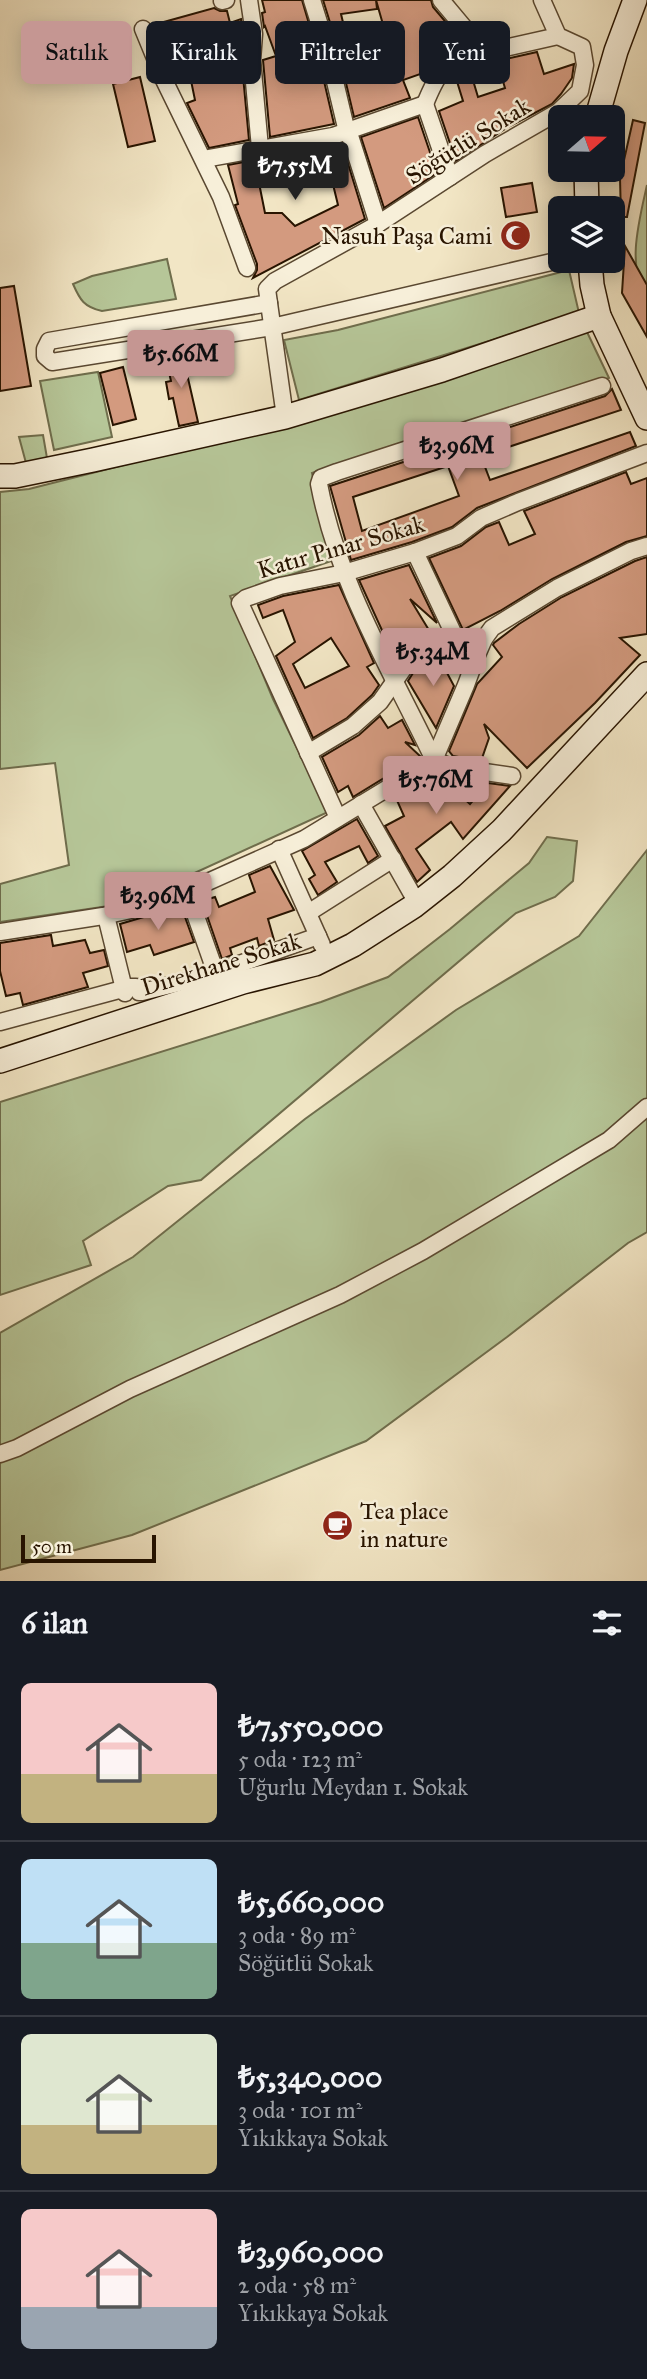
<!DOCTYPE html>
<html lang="tr">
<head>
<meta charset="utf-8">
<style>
  :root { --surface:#171b24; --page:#242831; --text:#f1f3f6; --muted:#9ea1a6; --line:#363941; --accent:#c59692 }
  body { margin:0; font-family:"IM FELL Great Primer",serif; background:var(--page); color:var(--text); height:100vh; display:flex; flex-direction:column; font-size:26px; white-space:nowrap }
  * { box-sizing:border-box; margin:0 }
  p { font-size:23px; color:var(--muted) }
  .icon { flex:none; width:38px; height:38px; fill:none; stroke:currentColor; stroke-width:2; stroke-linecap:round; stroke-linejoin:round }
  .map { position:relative; height:1581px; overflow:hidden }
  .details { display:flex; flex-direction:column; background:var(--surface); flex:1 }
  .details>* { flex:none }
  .top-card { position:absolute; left:21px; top:21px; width:606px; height:63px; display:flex; gap:14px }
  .needle { width:46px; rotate:70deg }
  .fabs { position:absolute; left:548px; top:105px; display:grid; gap:14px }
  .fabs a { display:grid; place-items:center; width:77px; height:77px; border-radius:10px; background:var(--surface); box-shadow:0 4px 18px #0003; font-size:35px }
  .scale { position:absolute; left:21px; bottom:18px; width:135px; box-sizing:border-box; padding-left:7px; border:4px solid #281400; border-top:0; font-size:19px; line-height:24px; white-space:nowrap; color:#281400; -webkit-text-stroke:5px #f7efd9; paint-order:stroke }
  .price { position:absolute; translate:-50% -60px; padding:0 16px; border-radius:7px; background:var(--accent); color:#111; font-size:23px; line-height:46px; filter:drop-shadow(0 2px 4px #0008) }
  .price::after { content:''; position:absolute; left:50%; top:42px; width:21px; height:16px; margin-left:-10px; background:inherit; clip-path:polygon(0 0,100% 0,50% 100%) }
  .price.on { background:#222; color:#fff }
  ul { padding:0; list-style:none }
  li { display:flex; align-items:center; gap:21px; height:175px; padding:0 21px }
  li+li { border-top:2px solid var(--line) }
  li span { display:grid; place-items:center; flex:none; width:196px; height:140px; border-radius:10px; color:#555 }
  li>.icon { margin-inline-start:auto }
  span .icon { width:84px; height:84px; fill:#fffc; stroke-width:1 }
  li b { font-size:30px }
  h2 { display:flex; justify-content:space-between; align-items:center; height:84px; padding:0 21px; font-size:30px }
  .pill { padding:0 24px; border-radius:10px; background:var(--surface); box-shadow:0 4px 18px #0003; font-size:24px; line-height:63px }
  .pill.on { background:var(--accent); color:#111 }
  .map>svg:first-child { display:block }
  .green { fill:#b6c698; stroke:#6f6d4c; stroke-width:2 }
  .building { fill:#d39a7f; stroke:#281400; stroke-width:2; fill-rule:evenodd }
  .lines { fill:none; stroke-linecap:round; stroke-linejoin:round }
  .street-casing { stroke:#5a4831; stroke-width:19 }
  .secondary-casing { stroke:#281400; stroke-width:26 }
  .street { stroke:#f7efd9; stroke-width:16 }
  .secondary { stroke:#f7efd9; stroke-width:23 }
  .labels { text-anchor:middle; stroke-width:5; stroke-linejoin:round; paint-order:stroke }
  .street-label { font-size:24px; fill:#281400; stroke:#f7efd9 }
  .poi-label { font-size:24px; fill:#281400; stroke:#f7efd9; text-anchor:end }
</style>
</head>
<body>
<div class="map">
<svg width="647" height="1581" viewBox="0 0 647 1581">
  <rect width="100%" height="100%" fill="#f2e6c5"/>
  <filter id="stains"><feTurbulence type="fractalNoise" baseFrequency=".00286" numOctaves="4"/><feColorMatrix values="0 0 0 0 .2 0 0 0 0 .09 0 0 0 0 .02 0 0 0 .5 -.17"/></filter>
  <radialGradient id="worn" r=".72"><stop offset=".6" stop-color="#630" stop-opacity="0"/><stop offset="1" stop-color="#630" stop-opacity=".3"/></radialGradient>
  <g class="green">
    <path d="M647,185V300C626,267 639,221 647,185Z"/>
    <path d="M167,259L176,299L102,311C84,307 80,300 73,284L92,276Z"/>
    <path d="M569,270L579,313L299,400L284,340L338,330Z"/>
    <path d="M587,332L609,378L312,473L331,561L230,596L273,699L328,812L129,903L0,922V884L69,865L55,763L0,769V492L29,489L289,423Z"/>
    <path d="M98,372L112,437L54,450L40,381Z"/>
    <path d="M43,435L47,458L26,463L19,437Z"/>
    <path d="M547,837L577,841L573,881L555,897L516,913L201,1180L168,1186L83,1241L91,1265L0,1295V1102L321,1002L388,977L450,929L529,863Z"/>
    <path d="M647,850V1232L628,1243L507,1337L366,1441L132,1535L0,1570V1333L133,1257L305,1119L456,1010L579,936Z"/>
  </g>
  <g class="building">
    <path d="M262,0H302L317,51L334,124L270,137L263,60L276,56L265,26L264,27L262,13L265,12Z"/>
    <path d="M323,0H376L377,9L341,14L352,60L390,49L376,0H431L433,7L466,46L440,60L429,71L403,80L410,98L354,117L337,45Z"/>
    <path d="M214,8L220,11H227L230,23L241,19L243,33L232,36L240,65H242L249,140L209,148L187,103L195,100L187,61L170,66L153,25Z"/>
    <path d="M537,52L544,74L574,64L572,78L561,94L552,104L508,127L456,161L439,111L463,101L455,75L469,67L478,97L505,88L497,61Z"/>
    <path d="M140,77L155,141L128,147L113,84Z"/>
    <path d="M418,117L437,173L384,208L361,137Z"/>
    <path d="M633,120L645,123L627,217H621L620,178Z"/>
    <path d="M342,144L365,219L253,278L257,270V264L235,205L238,204L228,165ZM330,172L338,205L295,226L282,213H265L259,183Z"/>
    <path d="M532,183L537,212L506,217L501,188Z"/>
    <path d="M625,246L647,285V337L622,293Z"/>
    <path d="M14,286L31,386L0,391V288Z"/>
    <path d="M182,352L198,422L179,426L173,398L169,399L166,382L171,381L165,355Z"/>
    <path d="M123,367L136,419L113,425L100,373Z"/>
    <path d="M612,389L621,410L493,452L494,454L482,459L490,480L630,432L636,446L477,508L452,527L412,542L351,560L330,486L605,396ZM448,466L459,496L362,531L353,497Z"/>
    <path d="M626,472L631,484L647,478V536L626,542L552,579L500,611L463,630L429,558L461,546L486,527L499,522L509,545L535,534L524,511Z"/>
    <path d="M647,557V634L620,638L640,655L595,703L527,768L484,724L489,738L481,761L453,756L449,751L477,684L502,657L493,645L494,643L519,624L562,597L635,561Z"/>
    <path d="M409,565L437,623L410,599L435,640L402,655L396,661L359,580Z"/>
    <path d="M339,585L374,663L367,667L379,685L372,695L347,718L313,738L276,656L295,642L283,610L263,618L258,605L283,596ZM331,638L349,666L305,688L293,664Z"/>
    <path d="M446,658L452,668L446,671L454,686L436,728L408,681L413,673Z"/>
    <path d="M380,716L388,728L402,720L415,745L405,742L420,756L353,797L348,786L338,792L322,757L359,735Z"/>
    <path d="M435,772L470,804L488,783L510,786L463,839L451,822L416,849L430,870L417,882L385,826L404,816L395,796Z"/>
    <path d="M357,819L378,856L368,863L359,846L325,862L337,882L318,895L309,879L315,875L302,851Z"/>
    <path d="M270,866L294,910L268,919L274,940L259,946L257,938L230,948L232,955L222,959L202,901L215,897L219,907L255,892L249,875Z"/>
    <path d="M181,906L194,942L154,955L150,945L127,952L120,924Z"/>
    <path d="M51,935L53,946L85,940L90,953L104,950L108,966L83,973L88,987L23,1005L20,993L6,996L0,971V943Z"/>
  </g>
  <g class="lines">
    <defs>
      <g id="street">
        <path d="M249,0L254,34L252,60L260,148"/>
        <path d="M312,0L327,48L347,132L351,139L378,224"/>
        <path d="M441,0L482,49L487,52L558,36"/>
        <path d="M222,1L226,0"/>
        <path d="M143,29L164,80L221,197L247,268"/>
        <path d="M425,104C442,62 445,69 482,49"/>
        <path d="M204,159L333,136L425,104L450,177"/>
        <path d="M269,303L49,341L45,349V356L52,362L272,327L560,260"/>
        <path d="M285,417L267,289L275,281L378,224L485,154L558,112L580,91L585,65L582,47L558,36L542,0"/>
        <path d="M415,552L457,641L473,667"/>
        <path d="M308,753L353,726L380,702L406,665L457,641L484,639"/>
        <path d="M512,776L451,767L434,760C391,670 338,584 319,484L321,478L337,472L602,386"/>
        <path d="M361,804L412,894"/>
        <path d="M338,818L240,603L246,598L280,586L344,573L415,552L457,536L481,518L518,502L647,453"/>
        <path d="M279,849L322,945"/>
        <path d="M187,891L218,979"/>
        <path d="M308,913L393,859"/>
        <path d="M106,916L125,993"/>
        <path d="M0,932L103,916L131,910L192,889L304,839L434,760L466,685L477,655L484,639L492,628L557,588L631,551L647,546"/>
        <path d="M0,1022L130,987H136L139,992H142L203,977L318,936"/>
        <path d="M0,1454L17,1448L130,1389L340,1295L423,1251L609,1140L647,1107"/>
      </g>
      <g id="secondary">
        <path d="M597,117L616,51L635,0"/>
        <path d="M586,170L587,208"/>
        <path d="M590,261L592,285L599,316L647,418"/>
        <path d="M0,476H15L93,460L285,417L442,370L599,316"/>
        <path d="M0,1061L243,982L315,964L353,945L414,906L452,876L502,830L647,674"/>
      </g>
    </defs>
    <use href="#street" class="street-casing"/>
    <use href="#secondary" class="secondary-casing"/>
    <use href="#street" class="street"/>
    <use href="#secondary" class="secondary"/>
  </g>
  <defs>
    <symbol id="mosque-disc" viewBox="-11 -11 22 22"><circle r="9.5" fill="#8f2418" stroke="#f7efd9"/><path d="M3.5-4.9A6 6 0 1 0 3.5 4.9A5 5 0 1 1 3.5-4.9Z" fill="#fff"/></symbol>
    <symbol id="cafe-disc" viewBox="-11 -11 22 22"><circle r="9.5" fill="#8f2418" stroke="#f7efd9"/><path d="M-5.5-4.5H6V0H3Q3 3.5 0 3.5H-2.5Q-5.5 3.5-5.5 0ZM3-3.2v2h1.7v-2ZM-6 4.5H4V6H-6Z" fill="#fff"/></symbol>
  </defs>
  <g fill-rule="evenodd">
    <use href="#mosque-disc" x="498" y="218" width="35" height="35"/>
    <use href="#cafe-disc" x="320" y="1508" width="35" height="35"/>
  </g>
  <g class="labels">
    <g class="street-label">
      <text transform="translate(468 141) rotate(-32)" y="8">Söğütlü Sokak</text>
      <text transform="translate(341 547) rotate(-16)" y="8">Katır Pınar Sokak</text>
      <text transform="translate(221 964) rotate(-17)" y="8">Direkhane Sokak</text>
    </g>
    <g class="poi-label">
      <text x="492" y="244">Nasuh Paşa Cami</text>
      <text x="360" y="1519" text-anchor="start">Tea place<tspan x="360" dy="28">in nature</tspan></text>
    </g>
  </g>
  <rect width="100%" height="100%" filter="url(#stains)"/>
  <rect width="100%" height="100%" fill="url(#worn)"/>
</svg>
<div class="fabs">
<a><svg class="needle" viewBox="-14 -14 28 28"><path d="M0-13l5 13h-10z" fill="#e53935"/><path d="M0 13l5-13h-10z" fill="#9ea1a6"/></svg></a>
<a><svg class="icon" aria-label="layers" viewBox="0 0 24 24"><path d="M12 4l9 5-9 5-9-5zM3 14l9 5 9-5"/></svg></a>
</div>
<div class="scale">50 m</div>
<b class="price on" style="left:295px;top:202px">₺7.55M</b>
<b class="price" style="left:181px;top:390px">₺5.66M</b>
<b class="price" style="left:457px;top:482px">₺3.96M</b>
<b class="price" style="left:433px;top:688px">₺5.34M</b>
<b class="price" style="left:436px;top:816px">₺5.76M</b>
<b class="price" style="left:158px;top:932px">₺3.96M</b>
<div class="top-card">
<a class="pill on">Satılık</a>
<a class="pill">Kiralık</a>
<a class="pill">Filtreler</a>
<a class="pill">Yeni</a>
</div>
</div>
<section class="details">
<h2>6 ilan<svg class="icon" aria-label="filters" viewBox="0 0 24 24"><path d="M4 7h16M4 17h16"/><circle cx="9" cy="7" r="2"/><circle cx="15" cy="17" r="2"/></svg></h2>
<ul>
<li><span style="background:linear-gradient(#f6c9c9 65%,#c2b280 0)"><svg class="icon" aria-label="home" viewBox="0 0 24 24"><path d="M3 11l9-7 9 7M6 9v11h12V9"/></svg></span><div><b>₺7,550,000</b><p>5 oda · 123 m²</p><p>Uğurlu Meydan 1. Sokak</p></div></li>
<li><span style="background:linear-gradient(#bfe0f5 60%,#7fa58c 0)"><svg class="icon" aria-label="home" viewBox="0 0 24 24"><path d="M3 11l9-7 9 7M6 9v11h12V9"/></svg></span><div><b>₺5,660,000</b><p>3 oda · 89 m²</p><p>Söğütlü Sokak</p></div></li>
<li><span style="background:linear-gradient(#dfe7d0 65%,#c2b280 0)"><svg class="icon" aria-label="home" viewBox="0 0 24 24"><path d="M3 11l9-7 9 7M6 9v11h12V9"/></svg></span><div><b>₺5,340,000</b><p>3 oda · 101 m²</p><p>Yıkıkkaya Sokak</p></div></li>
<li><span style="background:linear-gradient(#f6c9c9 70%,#9aa5b1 0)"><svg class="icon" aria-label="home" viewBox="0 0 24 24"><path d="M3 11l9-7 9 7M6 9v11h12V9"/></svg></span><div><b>₺3,960,000</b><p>2 oda · 58 m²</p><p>Yıkıkkaya Sokak</p></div></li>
</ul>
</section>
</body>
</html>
